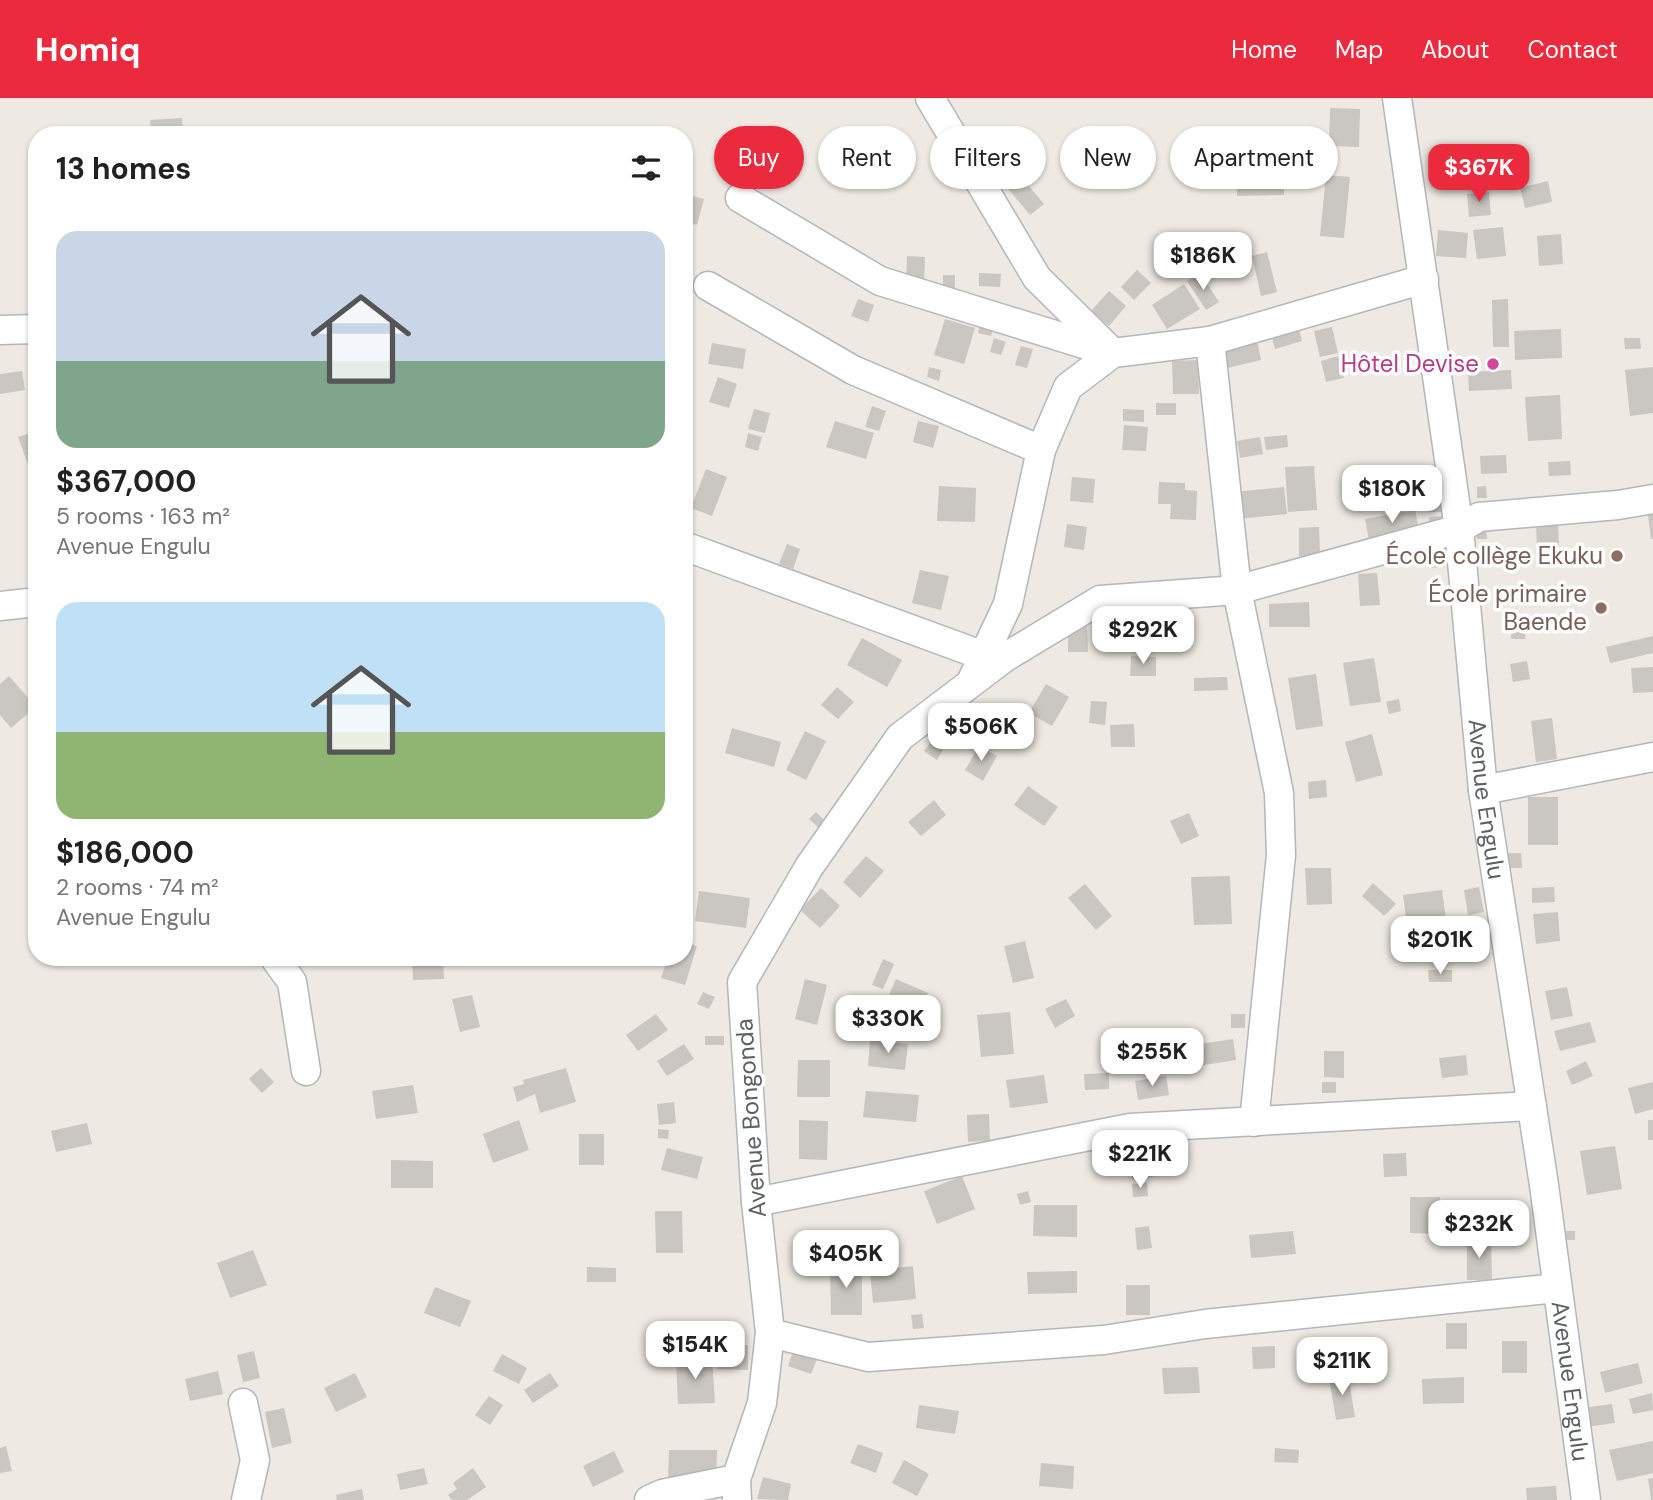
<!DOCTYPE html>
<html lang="en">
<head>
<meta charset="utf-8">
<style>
  :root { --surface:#fff; --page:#f2f2f2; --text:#222; --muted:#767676; --accent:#eb2b3d }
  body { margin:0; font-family:"DM Sans",sans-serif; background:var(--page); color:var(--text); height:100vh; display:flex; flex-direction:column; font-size:26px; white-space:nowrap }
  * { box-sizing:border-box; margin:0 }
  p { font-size:23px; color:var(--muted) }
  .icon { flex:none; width:38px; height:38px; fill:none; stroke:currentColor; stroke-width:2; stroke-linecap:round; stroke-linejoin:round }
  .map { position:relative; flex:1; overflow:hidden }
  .side { position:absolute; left:28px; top:28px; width:665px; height:840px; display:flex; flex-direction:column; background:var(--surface); border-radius:28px; box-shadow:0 2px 5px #0004 }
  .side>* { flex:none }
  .hud { position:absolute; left:714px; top:28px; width:665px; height:63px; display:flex; gap:14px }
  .price { position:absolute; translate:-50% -60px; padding:0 16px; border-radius:14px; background:#fff; color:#222; font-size:23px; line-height:46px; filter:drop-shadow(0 2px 4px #0008) }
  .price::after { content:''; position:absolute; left:50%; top:42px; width:21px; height:16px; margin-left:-10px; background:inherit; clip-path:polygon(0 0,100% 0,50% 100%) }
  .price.active { background:var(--accent); color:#fff }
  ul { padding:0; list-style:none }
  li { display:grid; align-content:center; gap:14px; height:371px; padding:0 28px }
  li span { display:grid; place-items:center; height:217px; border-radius:21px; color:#555 }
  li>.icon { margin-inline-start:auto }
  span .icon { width:126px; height:126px; fill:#fffc; stroke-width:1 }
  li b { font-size:30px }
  h2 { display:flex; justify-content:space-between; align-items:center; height:84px; padding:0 28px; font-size:30px }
  .tag { padding:0 24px; border-radius:32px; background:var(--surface); box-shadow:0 2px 5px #0004; font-size:24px; line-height:63px }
  .tag.active { background:var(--accent); color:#fff }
  header { display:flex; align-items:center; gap:42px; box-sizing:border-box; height:98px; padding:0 35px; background:var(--accent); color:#fff }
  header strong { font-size:33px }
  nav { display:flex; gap:38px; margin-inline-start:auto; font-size:24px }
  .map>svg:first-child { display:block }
  .building { fill:#cac6c1 }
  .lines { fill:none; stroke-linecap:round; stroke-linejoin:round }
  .street-casing { stroke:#b3b6ba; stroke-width:31 }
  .street { stroke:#fff; stroke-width:28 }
  .hotel-dot { fill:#d1479c; stroke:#fff; stroke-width:2.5 }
  .education-dot { fill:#8d6e63; stroke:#fff; stroke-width:2.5 }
  .labels { text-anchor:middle; stroke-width:7; stroke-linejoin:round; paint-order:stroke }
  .hotel-label { font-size:24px; fill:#b23c85; stroke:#fff; text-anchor:end }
  .education-label { font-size:24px; fill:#785e54; stroke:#fff; text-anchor:end }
  .street-label { font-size:24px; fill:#5a6063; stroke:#fff }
</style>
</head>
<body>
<header>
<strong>Homiq</strong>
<nav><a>Home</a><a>Map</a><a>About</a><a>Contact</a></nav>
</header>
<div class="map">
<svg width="1653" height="1402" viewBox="0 0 1653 1402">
  <rect width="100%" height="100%" fill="#eee9e2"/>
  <g class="building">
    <path d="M1330,10L1360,11L1359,49L1329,48Z"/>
    <path d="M182,20L183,37H151L150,22Z"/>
    <path d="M1008,63L1044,106L1030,117L994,74Z"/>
    <path d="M1237,71H1284V97L1237,98Z"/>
    <path d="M1326,77L1350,79L1344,140L1320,138Z"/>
    <path d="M1548,83L1552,104L1525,110L1520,90Z"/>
    <path d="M1489,94L1491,117L1469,119L1467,96Z"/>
    <path d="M684,96L704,101L697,127L684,124Z"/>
    <path d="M1503,129L1506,158L1477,161L1473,132Z"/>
    <path d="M1438,132L1468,135L1466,160L1436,158Z"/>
    <path d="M1561,136L1563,166L1539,168L1537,138Z"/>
    <path d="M1267,154L1277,194L1261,198L1252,158Z"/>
    <path d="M907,158L925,159L924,186L906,185Z"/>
    <path d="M1137,172L1151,185L1134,202L1121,189Z"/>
    <path d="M979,175L1001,176L1000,189L979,188Z"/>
    <path d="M1200,175L1219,204L1206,212L1187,183Z"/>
    <rect x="943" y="177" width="12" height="19"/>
    <path d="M1184,186L1200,211L1167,231L1152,207Z"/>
    <path d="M1109,193L1126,208L1109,228L1091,213Z"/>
    <path d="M858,201L874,207L868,224L851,218Z"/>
    <path d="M1508,201L1509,249H1493L1492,202Z"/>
    <path d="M945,221L975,230L964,266L934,257Z"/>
    <path d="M981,223L994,226L991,238L978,235Z"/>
    <path d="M1332,229L1338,255L1320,259L1314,233Z"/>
    <path d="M1561,231L1562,260L1515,262L1514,233Z"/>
    <path d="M1299,232L1302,243L1275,251L1272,240Z"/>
    <path d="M994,240L1006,244L1001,257L990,254Z"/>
    <path d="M1624,240H1640L1641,251H1625Z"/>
    <path d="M1257,241L1261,262L1223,271L1218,250Z"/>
    <path d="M712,245L746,251L743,271L708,266Z"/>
    <path d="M1021,248L1033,251L1027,270L1015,267Z"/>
    <path d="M1338,258L1344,280L1326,284L1321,263Z"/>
    <path d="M1462,259L1463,274L1453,275L1452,260Z"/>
    <path d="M1198,262L1199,296H1173L1172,263Z"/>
    <path d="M929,269L941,272L939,283L927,279Z"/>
    <path d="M1653,269V315L1630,318L1625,272Z"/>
    <path d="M1511,272L1512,291L1469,293L1468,274Z"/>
    <path d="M22,273L25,292L0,296V276Z"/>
    <path d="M718,279L737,286L729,310L709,304Z"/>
    <path d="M1560,297L1562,341L1528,343L1525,299Z"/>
    <rect x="1156" y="305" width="20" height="12"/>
    <path d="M872,308L886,313L879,333L865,329Z"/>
    <path d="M754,311L770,315L765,335L748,331Z"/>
    <path d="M1123,311L1144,312V324L1123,323Z"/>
    <path d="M835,323L874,335L866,361L826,349Z"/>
    <path d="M918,323L939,328L933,350L913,344Z"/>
    <path d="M1124,327L1148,329L1146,353L1122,352Z"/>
    <path d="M37,333V375L32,377L18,339Z"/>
    <path d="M748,335L762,339L758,353L745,349Z"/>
    <path d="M1287,337L1288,349L1266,352L1264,339Z"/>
    <path d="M1260,339L1263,356L1240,360L1237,343Z"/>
    <path d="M1506,357L1507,375L1481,376L1480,358Z"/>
    <path d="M1570,363L1571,377L1549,378L1548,364Z"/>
    <path d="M1314,368L1317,412L1288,414L1285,369Z"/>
    <path d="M706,371L727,379L712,418L691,410Z"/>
    <path d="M1072,379L1095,381L1093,405L1070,403Z"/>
    <path d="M1159,384L1185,385V392L1197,393L1196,422L1170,421L1171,406H1158Z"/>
    <path d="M939,388L976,390L975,424L937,423Z"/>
    <path d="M1427,388H1442L1443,414H1428Z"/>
    <path d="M1486,388L1487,400H1477V389Z"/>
    <path d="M1284,389L1287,416L1237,421L1234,394Z"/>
    <path d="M1415,412L1419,432L1369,442L1365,421Z"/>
    <path d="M1653,416V441H1651L1648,417Z"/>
    <path d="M1442,418L1443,428L1430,430L1429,419Z"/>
    <path d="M1536,423H1558L1559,452L1537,453Z"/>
    <path d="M1067,426L1087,429L1084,452L1064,449Z"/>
    <path d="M1486,427L1487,441H1477L1476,428Z"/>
    <path d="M1319,429L1320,457L1299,458V430Z"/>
    <path d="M787,446L800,451L793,471L779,466Z"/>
    <path d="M1443,452L1445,469L1432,470L1430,454Z"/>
    <path d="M920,472L949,478L941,512L912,505Z"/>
    <path d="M1377,475L1380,507L1360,508L1358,476Z"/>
    <path d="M1487,494L1488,503L1471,504V495Z"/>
    <path d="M1309,504L1310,529H1269V506Z"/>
    <path d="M1068,526H1087L1088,554H1068Z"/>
    <path d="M1512,526L1526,527L1525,541H1511Z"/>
    <path d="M1653,538V555L1610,565L1606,549Z"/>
    <path d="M862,540L902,562L887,589L847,567Z"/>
    <path d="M1131,558L1156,559V578H1130Z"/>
    <path d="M1374,560L1381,604L1350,608L1343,565Z"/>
    <path d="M1527,563L1530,581L1513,584L1510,566Z"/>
    <path d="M1653,569V594L1633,595L1631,570Z"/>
    <path d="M1316,576L1323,628L1296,632L1288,580Z"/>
    <path d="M9,578L36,609L11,630L0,617V586Z"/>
    <path d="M1227,579L1228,592L1194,593V580Z"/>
    <path d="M1046,586L1069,599L1052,628L1029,615Z"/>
    <path d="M837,589L854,604L838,621L821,607Z"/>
    <path d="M1399,601L1401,613L1389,616L1386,604Z"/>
    <path d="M1091,603L1107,604L1105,627L1089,625Z"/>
    <path d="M1552,620L1557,661L1536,664L1531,623Z"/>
    <path d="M1134,626L1135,649H1111L1110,627Z"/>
    <path d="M732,630L781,644L774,669L725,655Z"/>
    <path d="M805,633L826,643L806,682L786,672Z"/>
    <path d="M1372,636L1383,677L1356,684L1345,644Z"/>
    <path d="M931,644L943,652L937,662L924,653Z"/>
    <path d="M688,645L691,672L684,673V646Z"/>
    <path d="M979,648L997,658L983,683L965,672Z"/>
    <path d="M1326,682L1327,699L1309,701L1308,684Z"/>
    <path d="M1028,688L1058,709L1044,728L1014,707Z"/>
    <rect x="1528" y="699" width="30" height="48"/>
    <path d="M934,702L946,717L921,738L908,724Z"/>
    <path d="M816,714L826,724L819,730L809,721Z"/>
    <path d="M1189,715L1199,738L1181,746L1170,723Z"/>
    <path d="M1506,755H1521L1522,770H1506Z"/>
    <path d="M866,758L884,773L860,800L843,784Z"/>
    <path d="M1305,770H1331L1332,806L1307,807Z"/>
    <path d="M1230,778L1232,826L1194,827L1191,779Z"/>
    <path d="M1373,785L1396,806L1384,818L1362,798Z"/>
    <path d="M1085,786L1112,818L1096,832L1068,800Z"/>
    <path d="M1479,789L1484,814L1468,817L1464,792Z"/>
    <path d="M1554,789L1555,804L1532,805V790Z"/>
    <path d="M821,790L840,808L820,830L800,812Z"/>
    <path d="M1442,792L1449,844L1410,849L1403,797Z"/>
    <path d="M699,793L750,800L746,830L695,823Z"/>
    <path d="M1558,814L1560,843L1536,846L1533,816Z"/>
    <path d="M1025,843L1034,880L1013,885L1004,848Z"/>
    <path d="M684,844L697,848L685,887L661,880L668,859H684Z"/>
    <path d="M443,859L444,881L413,882L412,861Z"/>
    <path d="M883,861L894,866L883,891L872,887Z"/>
    <path d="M1428,872H1452V884H1429Z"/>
    <path d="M805,881L827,887L817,927L795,921Z"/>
    <path d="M896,881L928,895L920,912L889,897Z"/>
    <path d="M1567,889L1573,918L1551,922L1545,893Z"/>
    <path d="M703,894L715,899L709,911L697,906Z"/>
    <path d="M472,897L480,929L460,934L452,901Z"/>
    <path d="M1066,901L1075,918L1055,930L1045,911Z"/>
    <path d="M1010,914L1014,956L981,959L977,917Z"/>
    <path d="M656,916L668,932L638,953L626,937Z"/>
    <rect x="1231" y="916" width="14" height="14"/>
    <path d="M1590,924L1596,944L1560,953L1554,933Z"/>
    <rect x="705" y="938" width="19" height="9"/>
    <path d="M1233,941L1236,962L1191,969L1188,948Z"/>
    <path d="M870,942L908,946L905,972L868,968Z"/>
    <path d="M684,946L694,961L667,978L657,963Z"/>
    <path d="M1324,953H1344V980L1324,979Z"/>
    <path d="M1466,957L1468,977L1442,980L1439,960Z"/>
    <path d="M798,962H830V999H797Z"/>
    <path d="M1586,963L1593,978L1572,987L1566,973Z"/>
    <path d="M261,970L274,984L262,995L249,981Z"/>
    <path d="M566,970L576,1004L540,1015L535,996L517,1004L513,989L524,986L523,982Z"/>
    <path d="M1109,975V991L1085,992L1084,976Z"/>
    <path d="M1044,977L1048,1005L1010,1010L1006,982Z"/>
    <path d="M1166,978L1169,997L1138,1002L1135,983Z"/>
    <rect x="1322" y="984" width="14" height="11"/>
    <path d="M1653,984V1011L1635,1016L1628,990Z"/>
    <path d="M413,987L418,1015L376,1021L372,993Z"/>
    <path d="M866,993L919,997L916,1024L863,1019Z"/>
    <path d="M674,1004L676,1025L659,1027L657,1006Z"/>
    <path d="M989,1016L990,1043L968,1044L967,1017Z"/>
    <path d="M519,1022L529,1052L493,1065L483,1036Z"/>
    <path d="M799,1022L828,1023L827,1062L799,1061Z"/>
    <rect x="1648" y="1022" width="5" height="20"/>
    <path d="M87,1025L92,1046L56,1054L51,1033Z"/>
    <path d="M658,1031L669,1032L668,1041L658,1040Z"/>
    <rect x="579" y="1036" width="25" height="31"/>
    <path d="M1615,1048L1622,1091L1587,1097L1580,1053Z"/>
    <path d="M667,1050L703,1059L697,1081L661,1072Z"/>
    <path d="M1406,1055L1407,1078L1384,1079L1383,1056Z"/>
    <path d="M1166,1061L1167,1077L1132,1081L1130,1065Z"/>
    <path d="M391,1062L433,1063V1090H391Z"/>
    <path d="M962,1078L975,1111L937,1126L924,1093Z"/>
    <path d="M1147,1085L1148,1098L1133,1099L1132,1086Z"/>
    <path d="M1028,1093L1031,1104L1020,1107L1017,1096Z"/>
    <path d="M1410,1099H1440L1439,1136L1410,1135Z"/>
    <path d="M1034,1107H1077V1139L1033,1138Z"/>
    <path d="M655,1113H682L683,1155H656Z"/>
    <path d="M1149,1128L1152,1150L1137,1152L1135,1130Z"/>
    <path d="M1293,1133L1296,1156L1251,1160L1249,1137Z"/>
    <rect x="1564" y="1133" width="11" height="9"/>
    <path d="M1467,1141H1491L1492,1182H1467Z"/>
    <path d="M253,1152L267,1187L230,1200L217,1165Z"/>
    <path d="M830,1168H862V1217H831Z"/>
    <path d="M913,1168L916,1201L873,1205L870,1173Z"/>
    <path d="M587,1169L616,1170V1184H587Z"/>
    <path d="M1077,1173V1195L1028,1196L1027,1174Z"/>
    <rect x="1126" y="1187" width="24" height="30"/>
    <path d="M435,1189L471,1203L460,1229L424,1215Z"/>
    <path d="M922,1216L924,1230L913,1231L911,1217Z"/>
    <rect x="1446" y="1225" width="21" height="26"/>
    <rect x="1502" y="1243" width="25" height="32"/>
    <path d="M718,1247H748V1272L717,1271Z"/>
    <path d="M795,1247L819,1256L811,1276L788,1268Z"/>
    <path d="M1275,1248V1270L1253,1271L1252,1249Z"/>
    <path d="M254,1253L260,1280L243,1284L237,1257Z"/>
    <path d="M502,1256L527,1270L519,1286L493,1273Z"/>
    <path d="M712,1260L715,1305L678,1306L676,1262Z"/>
    <path d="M1638,1265L1643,1285L1605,1295L1600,1274Z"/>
    <path d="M1198,1269L1200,1295L1164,1296L1162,1270Z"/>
    <path d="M218,1273L223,1296L190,1303L185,1281Z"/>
    <path d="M355,1275L367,1299L336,1314L324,1290Z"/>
    <path d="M550,1275L559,1288L533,1305L524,1292Z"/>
    <path d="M1348,1277L1355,1319L1336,1322L1329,1280Z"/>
    <path d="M1464,1279V1305L1423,1306L1422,1281Z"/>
    <path d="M1652,1295L1653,1312L1633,1316L1629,1301Z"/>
    <path d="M489,1298L503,1307L490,1327L475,1317Z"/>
    <path d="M1612,1306L1615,1325L1585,1329L1582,1310Z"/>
    <path d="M919,1307L959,1313L955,1336L916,1330Z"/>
    <path d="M284,1310L292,1345L272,1350L265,1314Z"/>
    <path d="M1653,1343V1375L1617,1383L1609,1352Z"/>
    <path d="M858,1346L883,1355L876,1375L850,1365Z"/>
    <path d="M6,1348L12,1373L0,1375V1350Z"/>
    <path d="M1275,1350L1299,1352L1298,1365L1274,1364Z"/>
    <path d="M669,1352H717L716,1384L668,1383Z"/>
    <path d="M614,1353L624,1374L593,1389L583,1368Z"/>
    <path d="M904,1362L929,1376L917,1398L892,1385Z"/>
    <path d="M1041,1365L1074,1368L1073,1391L1039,1388Z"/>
    <path d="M424,1370L428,1386L400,1392L397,1376Z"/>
    <path d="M473,1370L486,1389L467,1402H452L448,1397L457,1391L453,1385Z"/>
    <path d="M763,1379L791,1386L788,1402L757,1401Z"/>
    <path d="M1653,1380V1402H1651L1648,1381Z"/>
    <path d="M1556,1388L1557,1402H1527L1526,1390Z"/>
    <path d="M362,1391L364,1402H337L336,1397Z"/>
  </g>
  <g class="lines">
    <defs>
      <g id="street">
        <path d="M930,0L1037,180L1110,252"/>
        <path id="s1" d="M1397,0L1459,431L1483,692L1544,1087L1586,1402"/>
        <path d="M740,100L880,183L1113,255"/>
        <path d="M708,188L853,272L1041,352"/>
        <path d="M0,232L37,231"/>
        <path d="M1210,243L1237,492L1279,695L1281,757L1254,1024"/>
        <path d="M684,448L984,558"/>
        <path d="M0,508L37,504"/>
        <path d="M972,582L1008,506L1041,352L1068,289L1113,255L1210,243L1424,181"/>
        <path d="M1483,692L1653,659"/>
        <path d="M274,859L292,884L306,973"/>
        <path d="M756,1104L1130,1030L1532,1008"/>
        <path d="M770,1235L868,1259L1104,1242L1205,1226L1557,1190"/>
        <path d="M243,1305L255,1362L246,1402"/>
        <path d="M649,1402L662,1396L736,1381"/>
        <path d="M737,1402L736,1381L762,1305L770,1235L756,1104L742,884L809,769L900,639L1004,560L1100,502L1237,492L1459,431L1479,419L1618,407L1653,401"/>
      </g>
    </defs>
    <use href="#street" class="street-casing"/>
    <use href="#street" class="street"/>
  </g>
  <circle class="hotel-dot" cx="1493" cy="266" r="7"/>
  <g class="education-dot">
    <circle cx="1617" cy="458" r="7"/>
    <circle cx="1601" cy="510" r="7"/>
  </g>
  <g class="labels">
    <g class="hotel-label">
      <text x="1479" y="274">Hôtel Devise</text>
    </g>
    <g class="education-label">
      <text x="1603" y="466">École collège Ekuku</text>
      <text x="1587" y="504">École primaire<tspan x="1587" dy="28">Baende</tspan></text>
    </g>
    <g class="street-label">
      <text dy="8" stroke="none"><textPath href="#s1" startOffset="707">Avenue Engulu</textPath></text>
      <text transform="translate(751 1020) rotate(-94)" y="8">Avenue Bongonda</text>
      <text dy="8" stroke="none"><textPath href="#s1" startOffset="1295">Avenue Engulu</textPath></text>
    </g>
  </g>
</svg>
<b class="price active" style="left:1479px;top:106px">$367K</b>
<b class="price" style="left:1203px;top:194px">$186K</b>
<b class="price" style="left:1392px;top:427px">$180K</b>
<b class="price" style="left:1143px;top:568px">$292K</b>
<b class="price" style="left:981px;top:665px">$506K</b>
<b class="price" style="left:1440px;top:878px">$201K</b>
<b class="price" style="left:888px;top:957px">$330K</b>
<b class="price" style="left:1152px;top:990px">$255K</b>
<b class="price" style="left:1140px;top:1092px">$221K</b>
<b class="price" style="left:1479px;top:1162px">$232K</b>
<b class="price" style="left:846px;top:1192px">$405K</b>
<b class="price" style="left:695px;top:1283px">$154K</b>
<b class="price" style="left:1342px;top:1299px">$211K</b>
<div class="hud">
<a class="tag active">Buy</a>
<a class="tag">Rent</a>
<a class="tag">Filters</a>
<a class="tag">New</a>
<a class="tag">Apartment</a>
</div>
<section class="side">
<h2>13 homes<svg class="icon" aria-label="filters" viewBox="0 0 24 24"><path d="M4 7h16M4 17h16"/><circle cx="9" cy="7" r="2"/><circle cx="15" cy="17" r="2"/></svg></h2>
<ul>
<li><span style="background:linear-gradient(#c9d6e8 60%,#7fa58c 0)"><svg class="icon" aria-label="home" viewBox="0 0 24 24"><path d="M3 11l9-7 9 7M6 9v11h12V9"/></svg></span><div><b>$367,000</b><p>5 rooms · 163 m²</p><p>Avenue Engulu</p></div></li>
<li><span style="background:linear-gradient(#bfe0f5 60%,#8fb573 0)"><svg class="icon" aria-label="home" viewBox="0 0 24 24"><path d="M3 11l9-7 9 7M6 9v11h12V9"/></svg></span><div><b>$186,000</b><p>2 rooms · 74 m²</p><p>Avenue Engulu</p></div></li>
</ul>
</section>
</div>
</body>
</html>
